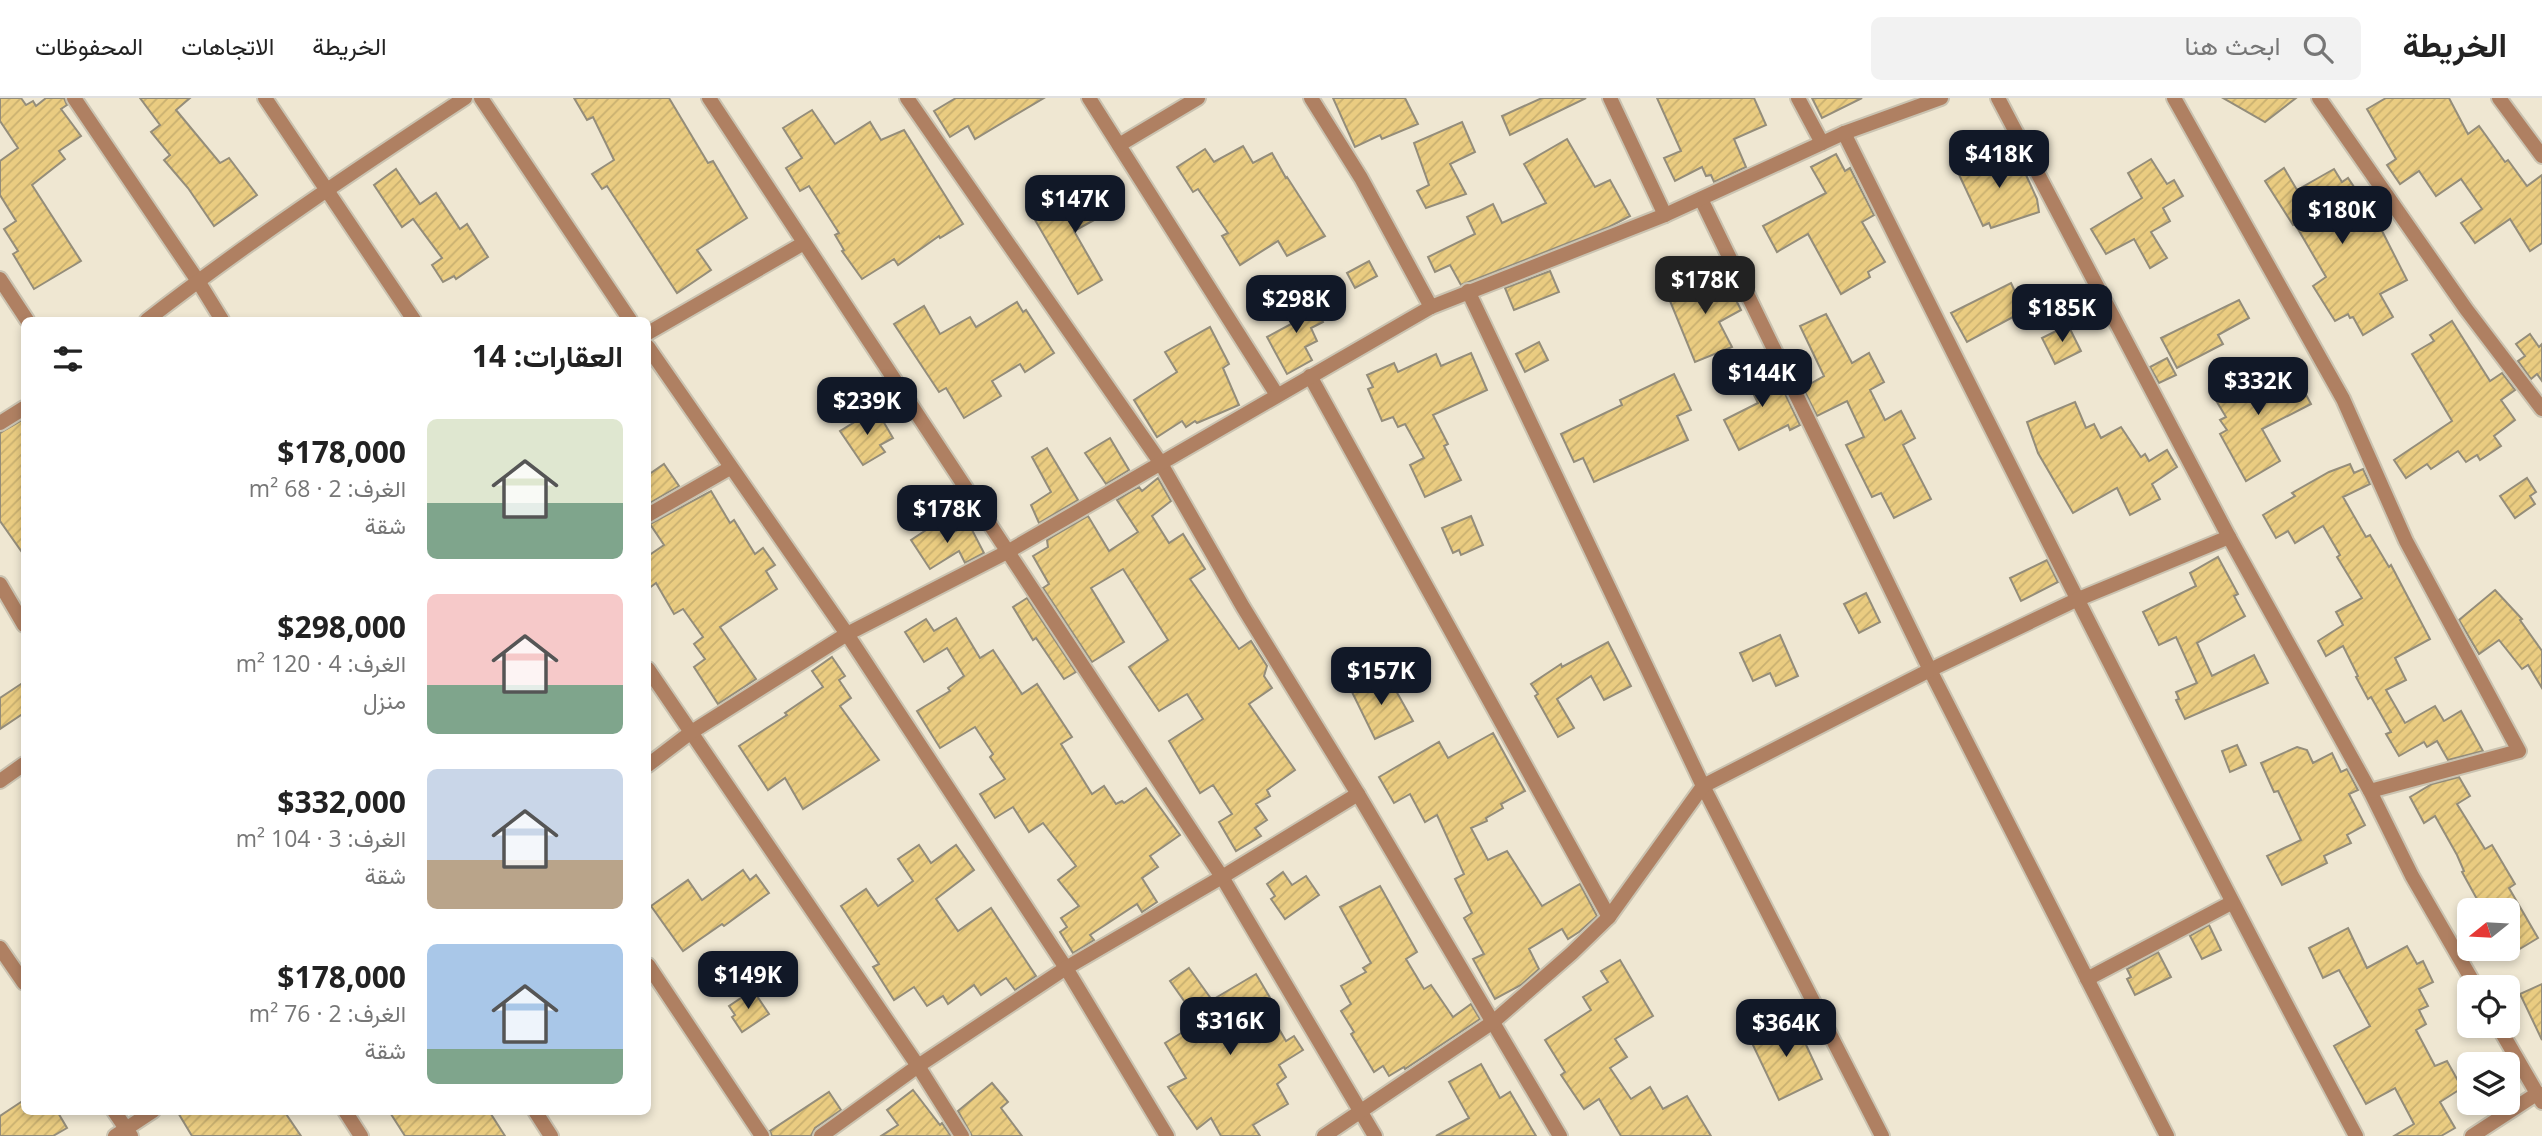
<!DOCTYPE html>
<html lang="ar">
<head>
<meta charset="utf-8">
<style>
  :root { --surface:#fff; --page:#f2f2f2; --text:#222; --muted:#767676; --line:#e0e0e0; --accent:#111827 }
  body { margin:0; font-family:"Open Sans",Vazirmatn,sans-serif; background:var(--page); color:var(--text); direction:rtl; height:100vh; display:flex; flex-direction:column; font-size:26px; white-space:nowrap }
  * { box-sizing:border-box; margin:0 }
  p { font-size:23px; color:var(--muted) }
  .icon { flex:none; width:38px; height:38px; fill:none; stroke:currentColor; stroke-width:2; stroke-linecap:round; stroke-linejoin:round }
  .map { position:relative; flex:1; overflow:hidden; direction:ltr }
  .details { position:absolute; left:21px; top:219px; width:630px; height:798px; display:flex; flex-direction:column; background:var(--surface); border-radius:10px; box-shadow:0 4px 10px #0003; direction:rtl }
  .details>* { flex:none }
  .needle { width:46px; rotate:252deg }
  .buttons { position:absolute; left:2457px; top:800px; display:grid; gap:14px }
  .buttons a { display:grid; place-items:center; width:63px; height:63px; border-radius:10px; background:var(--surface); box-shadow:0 4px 10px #0003; font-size:35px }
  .price { position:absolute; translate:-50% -60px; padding:0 16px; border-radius:14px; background:var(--accent); color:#fff; font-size:23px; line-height:46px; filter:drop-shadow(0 2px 4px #0008) }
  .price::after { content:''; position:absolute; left:50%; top:42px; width:21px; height:16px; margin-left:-10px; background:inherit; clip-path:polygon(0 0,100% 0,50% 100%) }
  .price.active { background:#222; color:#fff }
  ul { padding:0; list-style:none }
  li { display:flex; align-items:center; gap:21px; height:175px; padding:0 28px }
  li span { display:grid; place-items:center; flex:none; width:196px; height:140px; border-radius:10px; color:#555 }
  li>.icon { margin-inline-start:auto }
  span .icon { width:84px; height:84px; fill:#fffc; stroke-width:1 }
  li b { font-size:30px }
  h2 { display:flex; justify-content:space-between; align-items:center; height:84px; padding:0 28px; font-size:30px }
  header { display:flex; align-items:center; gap:42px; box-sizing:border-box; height:98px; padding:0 35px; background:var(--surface); border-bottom:2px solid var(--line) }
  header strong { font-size:33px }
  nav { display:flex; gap:38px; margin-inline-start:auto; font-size:24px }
  .search { width:490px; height:63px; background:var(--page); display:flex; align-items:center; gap:18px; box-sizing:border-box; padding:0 24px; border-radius:10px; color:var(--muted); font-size:26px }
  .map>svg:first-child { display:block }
  .building { fill:url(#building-hatch); stroke:#948d7a; stroke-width:2 }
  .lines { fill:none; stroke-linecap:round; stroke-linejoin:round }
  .minor-casing { stroke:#cac3b1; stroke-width:18 }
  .minor { stroke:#af8062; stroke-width:14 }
</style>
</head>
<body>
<header>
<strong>الخريطة</strong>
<div class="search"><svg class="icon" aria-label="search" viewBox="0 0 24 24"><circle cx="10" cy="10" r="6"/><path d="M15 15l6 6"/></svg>ابحث هنا</div>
<nav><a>الخريطة</a><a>الاتجاهات</a><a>المحفوظات</a></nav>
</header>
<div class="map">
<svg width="2542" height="1038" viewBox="0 0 2542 1038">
  <defs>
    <pattern id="building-hatch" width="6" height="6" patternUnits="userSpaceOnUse" patternTransform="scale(1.75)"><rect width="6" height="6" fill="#eacc81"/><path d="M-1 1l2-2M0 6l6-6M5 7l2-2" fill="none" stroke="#c9b070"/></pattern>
  </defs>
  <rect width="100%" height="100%" fill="#efe7d2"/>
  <g class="building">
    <path d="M0,0H21L26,7L33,3L36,8L46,0H64L67,7L61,11L81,38L59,53L65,61L32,87L81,163L34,191L13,156L18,153L4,131L16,123L0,97V63L18,50L0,23Z"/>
    <path d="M140,0H190L176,12L220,65L229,60L257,97L214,128L188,90L164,62L170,57L151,34L160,27Z"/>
    <path d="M574,0H669L708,65L713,63L747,120L697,152L711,172L677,195L607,88L602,91L592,76L614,62L593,19L587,22Z"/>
    <path d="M956,0H1044L975,41L968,28L950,39L934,13Z"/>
    <path d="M1333,0H1405L1418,26L1382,41L1380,37L1355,49Z"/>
    <path d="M1542,0H1586L1510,37L1502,18Z"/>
    <path d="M1657,0H1754L1766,27L1734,41L1746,69L1714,84L1711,77L1706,78L1702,69L1675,83L1664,60L1681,53Z"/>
    <path d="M1812,0H1862L1822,20Z"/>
    <path d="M2223,0H2296L2265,24Z"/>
    <path d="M2386,0H2449L2468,36L2479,28L2505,64L2508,62L2527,88L2542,77V145L2530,153L2510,121L2475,145L2461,125L2482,111L2461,81L2436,98L2419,73L2400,86L2387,67L2396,61L2367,11Z"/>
    <path d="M812,12L835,46L870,24L881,42L904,32L963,126L940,140L939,138L898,167L894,161L862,181L842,153L844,152L835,137L839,135L809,88L800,93L786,70L802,60L783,30Z"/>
    <path d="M1462,24L1475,54L1450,66L1466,96L1426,110L1417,93L1429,87L1414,45Z"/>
    <path d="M1567,41L1595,89L1610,82L1630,118L1609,129L1461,187L1450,167L1435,174L1428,159L1475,136L1467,119L1493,106L1502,125L1546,105L1524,66Z"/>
    <path d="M1243,48L1253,65L1272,55L1286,80L1287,79L1325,138L1287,158L1278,143L1240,167L1222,138L1228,135L1198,91L1193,94L1177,69L1205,51L1214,64Z"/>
    <path d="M2015,53L2037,101L2039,114L1991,130L1989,125L1983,128L1955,68L1976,59L1980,69Z"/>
    <path d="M1836,56L1845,73L1850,70L1874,117L1862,124L1885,164L1868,174L1870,179L1841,196L1808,136L1777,154L1763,128L1826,95L1811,69Z"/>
    <path d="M2151,61L2167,86L2174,82L2183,98L2163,110L2170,123L2151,134L2167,160L2150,170L2134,141L2106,156L2091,131L2142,100L2128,75Z"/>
    <path d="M2284,70L2297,92L2334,71L2342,84L2348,80L2378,125L2407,182L2380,196L2393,219L2363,237L2353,219L2350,220L2348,216L2335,223L2313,188L2326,179L2295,126L2293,127L2265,83Z"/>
    <path d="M396,71L420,106L436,95L460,131L467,126L488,159L456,181L454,178L443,184L432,167L442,160L413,121L402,129L374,87Z"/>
    <path d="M1103,85L1114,105L1094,117L1096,121L1074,133L1102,182L1078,196L1035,122Z"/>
    <path d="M1369,163L1377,178L1355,190L1347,175Z"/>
    <path d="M1550,173L1559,194L1514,212L1505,190Z"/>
    <path d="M1724,178L1741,212L1719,224L1732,249L1695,264L1670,203L1675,200L1673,195Z"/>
    <path d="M2011,185L2024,213L1967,244L1951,215Z"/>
    <path d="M1309,197L1323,224L1311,230L1317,243L1305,249L1312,262L1287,276L1267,239L1293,225L1285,210Z"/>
    <path d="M2239,202L2249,220L2218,237L2223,246L2177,270L2161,240Z"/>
    <path d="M1017,204L1023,214L1026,212L1054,255L1025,274L1020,266L992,283L1001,298L964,320L946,290L939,294L894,226L924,208L940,236L970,219L976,229Z"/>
    <path d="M1826,216L1852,265L1869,255L1884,284L1870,292L1885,322L1901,313L1915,340L1903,347L1931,401L1894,420L1881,395L1872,399L1846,347L1864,339L1847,303L1817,318L1803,290L1824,278L1800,228Z"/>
    <path d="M2452,223L2490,283L2502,275L2515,292L2501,302L2515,322L2494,338L2501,348L2480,362L2477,357L2466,364L2458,353L2431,371L2427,366L2406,380L2394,362L2452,323L2412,256L2434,243L2430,237Z"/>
    <path d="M2068,227L2081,253L2055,266L2042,240Z"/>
    <path d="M1210,229L1229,266L1223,270L1239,307L1197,325L1195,323L1186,329L1182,323L1157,339L1134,302L1177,274L1165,254Z"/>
    <path d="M2530,236L2539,249L2542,246V283L2537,276L2531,281L2518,263L2525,258L2516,246Z"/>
    <path d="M1539,244L1548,262L1525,274L1516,256Z"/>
    <path d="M1471,255L1487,292L1433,317L1448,346L1444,348L1461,382L1425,399L1410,367L1424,360L1405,326L1398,329L1393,319L1382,323L1368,291L1373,289L1367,277L1394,265L1398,274L1436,256L1441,268Z"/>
    <path d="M2167,260L2176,277L2159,285L2150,269Z"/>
    <path d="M1769,262L1800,327L1790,332L1788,327L1739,352L1724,322L1758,305L1743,275Z"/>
    <path d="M2289,265L2311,306L2262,331L2280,363L2246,383L2220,336L2227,332L2220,322L2226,319L2214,299L2244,281L2247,287Z"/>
    <path d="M1674,276L1691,312L1677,318L1688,342L1594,384L1583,360L1574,364L1561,336L1622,307L1620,302Z"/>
    <path d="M2075,304L2086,330L2094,326L2101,340L2121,329L2141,359L2145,356L2149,363L2167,352L2177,369L2152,386L2160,401L2130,417L2117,390L2073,415L2038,355L2027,324Z"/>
    <path d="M876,311L893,340L880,347L885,354L863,367L840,333Z"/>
    <path d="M24,321V457L0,423V335Z"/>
    <path d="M1110,340L1129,372L1106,386L1085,355Z"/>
    <path d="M1047,350L1078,402L1039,425L1031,407L1051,394L1032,359Z"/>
    <path d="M664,366L679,388L648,406V377Z"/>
    <path d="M2350,366L2354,375L2363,371L2370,386L2343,399L2366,439L2370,437L2389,469L2391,467L2430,541L2395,560L2406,582L2386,592L2405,625L2435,608L2444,623L2461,613L2483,653L2448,662L2437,643L2427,649L2424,644L2399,658L2386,636L2391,634L2371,599L2368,601L2356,579L2358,578L2343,548L2326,558L2318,543L2343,527L2336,514L2362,500L2337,459L2340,457L2323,428L2295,445L2288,433L2276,440L2263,417L2295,398L2292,395L2329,374Z"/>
    <path d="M1158,380L1171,403L1152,418L1169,445L1183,436L1205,471L1190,481L1239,551L1251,543L1267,568L1264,578L1272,590L1249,606L1295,672L1267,692L1270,698L1256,706L1267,722L1255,730L1261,738L1236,753L1219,724L1232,716L1213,687L1200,695L1169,643L1203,621L1187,596L1159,613L1129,569L1168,542L1123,471L1091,490L1124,544L1092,564L1043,490L1049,486L1033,458L1048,449L1047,442L1088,418L1109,453L1138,434L1117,402L1139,389L1142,393Z"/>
    <path d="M2527,380L2536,394L2530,398L2535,406L2515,420L2500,398Z"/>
    <path d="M711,393L730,425L734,422L755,456L763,450L775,467L766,473L777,491L720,529L756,581L718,606L694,569L705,561L694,546L703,539L683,511L674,516L656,485L648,491V458L664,447L650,426Z"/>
    <path d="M1471,418L1483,447L1461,457L1459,452L1453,455L1442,430Z"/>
    <path d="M940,423L948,437L969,426L984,455L965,465L959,453L930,471L911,442Z"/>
    <path d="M2218,459L2238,496L2234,498L2245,518L2197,545L2212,578L2254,557L2268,585L2185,621L2176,602L2179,601L2176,594L2197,585L2176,539L2159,547L2143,514L2196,488L2190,475Z"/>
    <path d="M2047,462L2058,484L2021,503L2010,480Z"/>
    <path d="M2495,492L2522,521L2520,522L2542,553V590L2528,567L2522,571L2499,542L2479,556L2459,522Z"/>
    <path d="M1866,495L1880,524L1859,535L1844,506Z"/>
    <path d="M1027,500L1076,574L1064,581L1036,540L1033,542L1013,509Z"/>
    <path d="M956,520L980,560L993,552L1022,596L1037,586L1072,639L1061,646L1092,696L1104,688L1116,706L1122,703L1124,705L1146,690L1180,737L1150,758L1158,769L1142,780L1157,804L1142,814L1137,806L1090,837L1094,842L1073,855L1060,834L1067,829L1061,820L1079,808L1058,782L1076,768L1043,725L1029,734L1013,709L995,720L980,696L1005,681L990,659L993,656L975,629L940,650L917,613L950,593L948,590L964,578L947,550L924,564L905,534L926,521L934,533Z"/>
    <path d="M1780,537L1798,578L1776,588L1770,575L1753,583L1740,555Z"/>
    <path d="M1608,544L1631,588L1604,602L1591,578L1557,601L1574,630L1558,639L1535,598L1538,596L1531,586L1561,566L1562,569Z"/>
    <path d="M832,559L845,578L839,582L851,600L840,608L879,662L803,711L785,680L768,692L739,648L787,617L785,615L823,589L812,573Z"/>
    <path d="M1381,577L1389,594L1395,591L1413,623L1375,641L1351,592Z"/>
    <path d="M24,584V615L0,631V600Z"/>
    <path d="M1493,635L1525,693L1501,706L1503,710L1486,720L1487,723L1471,730L1488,762L1507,753L1542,808L1580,786L1597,818L1579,834L1568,841L1562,831L1529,851L1539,871L1521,887L1495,901L1473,861L1484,856L1464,820L1472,815L1455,781L1464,776L1437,717L1425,724L1410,696L1394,705L1379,679L1439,644L1448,660Z"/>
    <path d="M2237,647L2246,667L2230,674L2222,653Z"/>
    <path d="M2297,649L2307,652L2313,665L2332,655L2341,674L2347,671L2358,692L2349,696L2365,727L2347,737L2351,745L2324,758L2327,765L2282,787L2267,758L2301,742L2278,693L2274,694L2261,665Z"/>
    <path d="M2459,679L2470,698L2457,706L2485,751L2492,747L2515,786L2509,790L2538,840L2508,858V812H2483L2462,774L2464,773L2457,757L2435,718L2424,725L2410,699L2432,686Z"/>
    <path d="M919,747L931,765L956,747L974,772L936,801L958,833L991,810L1036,878L1015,892L1006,880L981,897L974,887L948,906L943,898L927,908L914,889L894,902L873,869L879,866L841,808L866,791L878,808L913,783L898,761Z"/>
    <path d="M743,772L750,782L756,777L769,795L724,828L722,826L683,853L651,808L688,782L702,802Z"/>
    <path d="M1283,774L1292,787L1306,778L1319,797L1285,821L1271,801L1275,798L1267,786Z"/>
    <path d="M1380,788L1417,854L1406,861L1424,891L1431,887L1453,919L1471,906L1480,921L1405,971L1404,969L1389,978L1383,968L1374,974L1351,936L1354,934L1341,913L1351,906L1341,888L1366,874L1363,870L1371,865L1340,809Z"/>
    <path d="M2209,827L2221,852L2202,861L2190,838Z"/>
    <path d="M2348,830L2367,870L2407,848L2417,866L2423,863L2433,884L2419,891L2428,908L2419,912L2426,926L2416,932L2435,968L2447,963L2462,990L2440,1004L2455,1030L2441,1038H2394L2414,1026L2395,990L2366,1006L2334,948L2370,928L2339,872L2323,880L2309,850Z"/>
    <path d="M2158,854L2171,879L2135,897L2127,881L2131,879L2127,871Z"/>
    <path d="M1620,862L1653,918L1615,941L1627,959L1610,970L1631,1001L1650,989L1663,1011L1687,998L1711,1038H1621L1599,1001L1584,1011L1561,977L1565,974L1545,942L1591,912L1583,899L1608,884L1601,873Z"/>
    <path d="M1189,870L1212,902L1256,876L1272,903L1265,907L1286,943L1294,938L1303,952L1279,967L1286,979L1277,986L1288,1006L1253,1027L1260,1038H1221L1211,1020L1197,1031L1168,989L1186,980L1165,945L1199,924L1170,883Z"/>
    <path d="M2542,886V942L2520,896Z"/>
    <path d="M753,892L769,916L742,934L732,919L735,917L729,908Z"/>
    <path d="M1793,919L1822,981L1779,1002L1752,945L1756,937Z"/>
    <path d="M1481,966L1500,1000L1510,994L1536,1038H1436L1469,1020L1449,984Z"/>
    <path d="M992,985L1008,1004L1001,1010L1022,1038H972L958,1013Z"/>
    <path d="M913,992L940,1027L942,1025L951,1038H881L898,1027L887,1012Z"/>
    <path d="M829,994L841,1012L815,1030L811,1038H772L770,1033Z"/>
    <path d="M24,1002V1013H57L67,1030L53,1038H0V1018Z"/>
    <path d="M177,1013H284L301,1038H192Z"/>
    <path d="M389,1013H489L505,1038H405Z"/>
  </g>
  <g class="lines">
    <defs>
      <g id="minor">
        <path d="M74,0L198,183L222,222"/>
        <path d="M265,0L414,222"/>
        <path d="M481,0L630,222"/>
        <path d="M709,0L1222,779L1375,1038"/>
        <path d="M907,0L1160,364L1243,509L1358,696L1560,1038"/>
        <path d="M1089,0L1277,297"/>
        <path d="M1311,0L1361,80L1431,209"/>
        <path d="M1610,0L1665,117"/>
        <path d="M1798,0L1822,45"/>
        <path d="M1998,0L2229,439L2370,693L2412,778L2476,889"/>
        <path d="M2174,0L2343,301L2406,443L2519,653L2370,693"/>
        <path d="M2319,0L2466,211L2542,311"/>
        <path d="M2499,0L2542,58"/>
        <path d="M1844,35C2011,371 2179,707 2356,1038"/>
        <path d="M1119,47L1198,0"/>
        <path d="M1701,101L1930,572L2167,1038"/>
        <path d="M0,181L27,222"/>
        <path d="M1468,193L1703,688L1882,1038"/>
        <path d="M147,222C249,143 357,71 465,0"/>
        <path d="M648,235L804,145"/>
        <path d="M648,249L847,536L1066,870L1167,1038"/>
        <path d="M1310,278L1609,819"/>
        <path d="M0,325L24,310"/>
        <path d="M648,417L730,370"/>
        <path d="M0,486L24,527"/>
        <path d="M648,571L918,968L962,1038"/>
        <path d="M648,667L690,635L847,536L1009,453L1431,209L1665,117L1844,35L1941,0"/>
        <path d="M0,683L24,666"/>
        <path d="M0,850L24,885"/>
        <path d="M648,867L762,1038"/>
        <path d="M2087,881L2231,805"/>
        <path d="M2498,928L2542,1004"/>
        <path d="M114,1013L131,1038"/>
        <path d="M345,1013L361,1038"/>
        <path d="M535,1013L551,1038"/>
        <path d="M115,1038L153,1013"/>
        <path d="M821,1038L918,968L1066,870L1222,779L1358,696"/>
        <path d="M1324,1038L1493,924L1572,855L1609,819L1703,688L1930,572L2076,502L2229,439"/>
        <path d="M2472,1038L2538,995"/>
      </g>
    </defs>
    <use href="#minor" class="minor-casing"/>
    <use href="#minor" class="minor"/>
  </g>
</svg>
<div class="buttons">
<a><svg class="needle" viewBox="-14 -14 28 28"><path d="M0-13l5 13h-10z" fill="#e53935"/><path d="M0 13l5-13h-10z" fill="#767676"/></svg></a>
<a><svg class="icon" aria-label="locate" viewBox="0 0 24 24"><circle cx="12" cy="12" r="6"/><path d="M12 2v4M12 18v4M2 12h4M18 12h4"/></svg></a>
<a><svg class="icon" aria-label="layers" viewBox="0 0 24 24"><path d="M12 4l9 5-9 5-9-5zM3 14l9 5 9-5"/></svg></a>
</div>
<b class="price" style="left:1999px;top:92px">$418K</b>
<b class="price" style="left:1075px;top:137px">$147K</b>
<b class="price" style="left:2342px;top:148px">$180K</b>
<b class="price active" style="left:1705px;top:218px">$178K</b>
<b class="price" style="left:1296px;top:237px">$298K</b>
<b class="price" style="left:2062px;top:246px">$185K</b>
<b class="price" style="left:1762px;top:311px">$144K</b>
<b class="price" style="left:2258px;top:319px">$332K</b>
<b class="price" style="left:867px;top:339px">$239K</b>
<b class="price" style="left:947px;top:447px">$178K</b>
<b class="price" style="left:1381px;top:609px">$157K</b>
<b class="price" style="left:748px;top:913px">$149K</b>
<b class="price" style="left:1230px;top:959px">$316K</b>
<b class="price" style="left:1786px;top:961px">$364K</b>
<section class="details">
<h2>العقارات: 14<svg class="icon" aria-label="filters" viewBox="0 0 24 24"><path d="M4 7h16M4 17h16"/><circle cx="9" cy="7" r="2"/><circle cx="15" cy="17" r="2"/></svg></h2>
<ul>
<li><span style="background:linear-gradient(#dfe7d0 60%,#7fa58c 0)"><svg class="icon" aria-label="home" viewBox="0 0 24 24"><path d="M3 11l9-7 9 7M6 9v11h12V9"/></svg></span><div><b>$178,000</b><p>الغرف: 2 · 68 m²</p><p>شقة</p></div></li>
<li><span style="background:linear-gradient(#f6c9c9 65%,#7fa58c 0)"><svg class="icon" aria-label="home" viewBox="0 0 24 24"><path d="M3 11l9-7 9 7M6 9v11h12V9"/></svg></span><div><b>$298,000</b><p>الغرف: 4 · 120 m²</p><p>منزل</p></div></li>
<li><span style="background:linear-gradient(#c9d6e8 65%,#b9a48a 0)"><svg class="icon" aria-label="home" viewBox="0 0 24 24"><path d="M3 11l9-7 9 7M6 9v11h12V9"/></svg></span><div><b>$332,000</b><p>الغرف: 3 · 104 m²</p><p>شقة</p></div></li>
<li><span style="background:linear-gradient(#a9c7e8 75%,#7fa58c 0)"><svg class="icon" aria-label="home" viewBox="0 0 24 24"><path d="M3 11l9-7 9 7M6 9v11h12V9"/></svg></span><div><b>$178,000</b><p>الغرف: 2 · 76 m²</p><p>شقة</p></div></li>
</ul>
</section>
</div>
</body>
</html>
